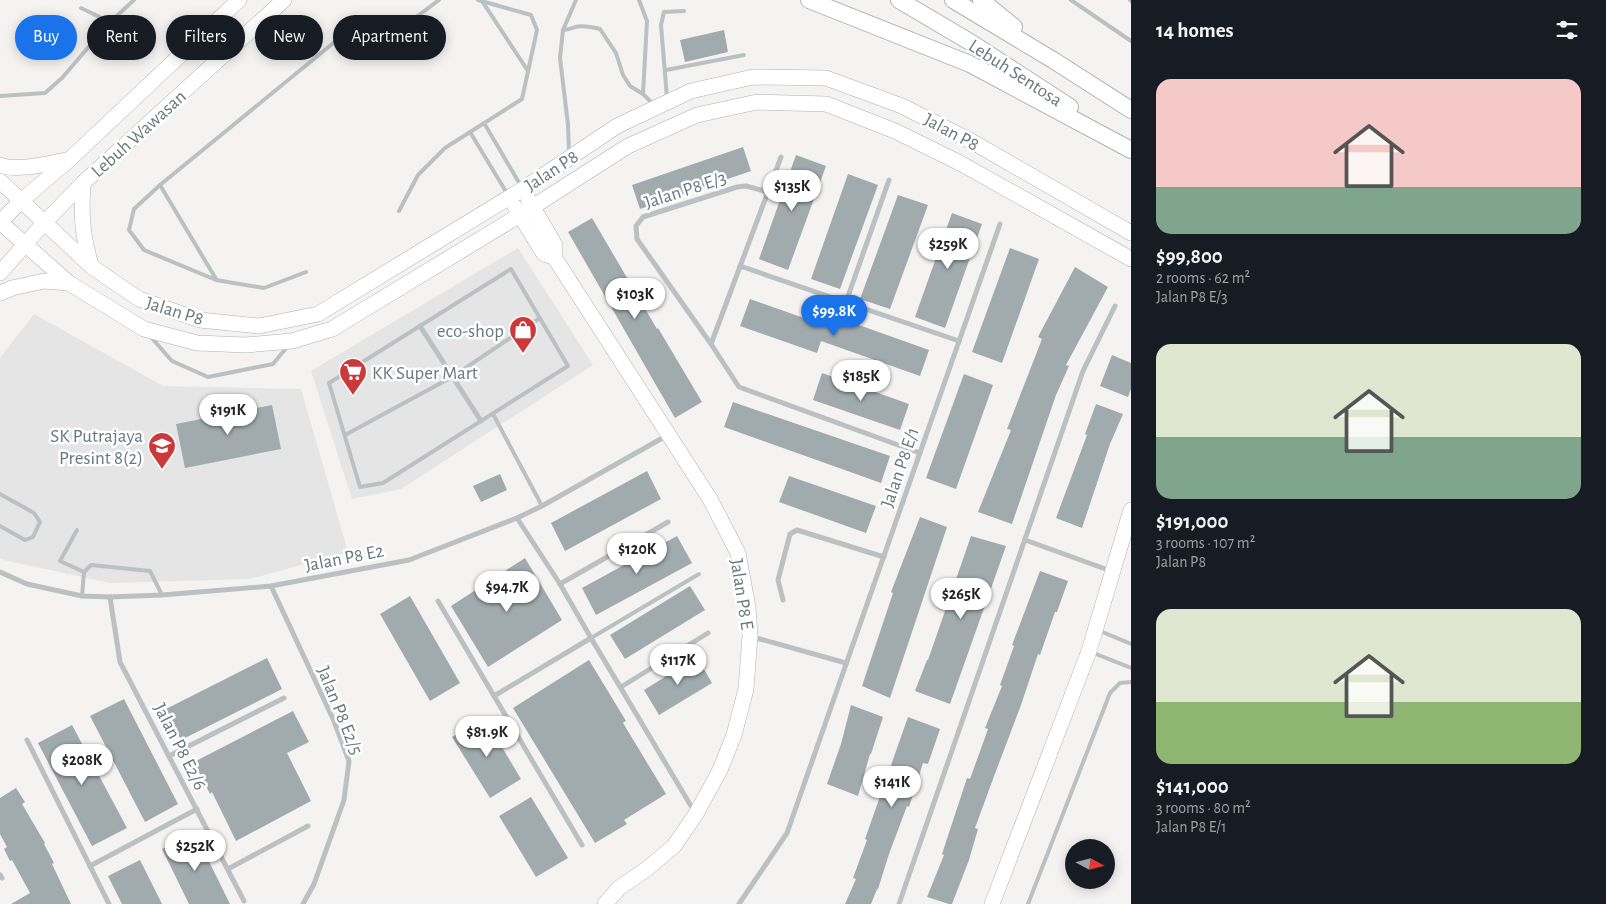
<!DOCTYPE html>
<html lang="en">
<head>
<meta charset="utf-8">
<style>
  :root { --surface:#171b24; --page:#242831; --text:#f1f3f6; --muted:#9ea1a6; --accent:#1a73e8 }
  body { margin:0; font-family:"Alegreya Sans",sans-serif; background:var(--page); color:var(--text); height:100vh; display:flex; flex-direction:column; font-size:19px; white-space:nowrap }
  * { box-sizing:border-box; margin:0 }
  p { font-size:16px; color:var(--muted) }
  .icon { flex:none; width:28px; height:28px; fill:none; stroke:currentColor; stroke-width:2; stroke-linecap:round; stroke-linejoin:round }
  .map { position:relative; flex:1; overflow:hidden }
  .details { display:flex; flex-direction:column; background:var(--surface); width:475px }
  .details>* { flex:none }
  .guide { position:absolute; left:15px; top:15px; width:475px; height:45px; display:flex; gap:10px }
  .needle { width:32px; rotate:97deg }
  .tools { position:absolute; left:1065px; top:839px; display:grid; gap:10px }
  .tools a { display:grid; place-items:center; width:50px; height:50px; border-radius:50%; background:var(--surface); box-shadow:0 2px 12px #0003; font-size:25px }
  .price { position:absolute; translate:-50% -42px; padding:0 11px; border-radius:18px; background:#fff; color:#222; font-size:16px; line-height:32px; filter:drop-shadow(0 1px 2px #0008) }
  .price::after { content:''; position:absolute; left:50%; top:30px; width:15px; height:11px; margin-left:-8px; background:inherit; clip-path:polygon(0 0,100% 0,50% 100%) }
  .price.on { background:var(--accent); color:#fff }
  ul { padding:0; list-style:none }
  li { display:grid; align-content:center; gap:10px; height:265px; padding:0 25px }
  li span { display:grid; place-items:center; height:155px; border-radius:15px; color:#555 }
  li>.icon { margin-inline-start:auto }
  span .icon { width:90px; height:90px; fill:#fffc; stroke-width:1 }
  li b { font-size:21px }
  h2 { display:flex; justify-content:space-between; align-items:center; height:60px; padding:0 25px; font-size:21px }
  .tag { padding:0 18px; border-radius:22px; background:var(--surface); box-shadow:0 2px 12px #0003; font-size:18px; line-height:45px }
  .tag.on { background:var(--accent); color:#fff }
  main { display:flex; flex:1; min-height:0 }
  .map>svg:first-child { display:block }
  .built { fill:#e4e5e4 }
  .building { fill:#a1abad }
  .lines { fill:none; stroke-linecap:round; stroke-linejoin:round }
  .secondary-casing { stroke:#acb3b5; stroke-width:16 }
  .primary-casing { stroke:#adb3b4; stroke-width:18 }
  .lane { stroke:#bbc0c2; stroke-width:4 }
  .street { stroke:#bbc0c2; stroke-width:5 }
  .secondary { stroke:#fff; stroke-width:15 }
  .primary { stroke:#fff; stroke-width:16 }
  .labels { text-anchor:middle; stroke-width:5; stroke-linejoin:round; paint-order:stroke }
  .street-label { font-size:19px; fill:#67797e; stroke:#fff }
  .poi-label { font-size:19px; fill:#67797e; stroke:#fff; text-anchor:end }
</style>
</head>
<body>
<main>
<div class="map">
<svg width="1131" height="904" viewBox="0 0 1131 904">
  <rect width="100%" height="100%" fill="#f4f3f1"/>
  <g class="built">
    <path d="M518,248L593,365L401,489L352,499L311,371Z"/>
    <path d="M34,314L163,386L301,389L348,552L250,579L110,583L4,560L0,558V358Z"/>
  </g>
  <g class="building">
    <path d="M724,30L728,52L685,62L680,40Z"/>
    <path d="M743,147L751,171L640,209L632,185Z"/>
    <path d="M796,155L826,166L788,270L759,259Z"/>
    <path d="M848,174L878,185L840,289L811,279Z"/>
    <path d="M898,195L928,205L890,309L860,299Z"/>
    <path d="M952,213L982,224L945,328L915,317Z"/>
    <path d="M592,218L657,329L658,328L702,402L675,418L568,232Z"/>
    <path d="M1010,248L1039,259L1002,363L972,352Z"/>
    <path d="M1075,267L1108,287L1066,365L1069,366L1056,395L1012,524L978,512L1011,430L1007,429L1042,339L1038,337Z"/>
    <path d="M750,299L838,330L842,319L929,350L920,376L821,341L817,353L740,326Z"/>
    <path d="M1112,355L1131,363V389L1128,397L1100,386Z"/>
    <path d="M822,373L909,404L900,430L813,400Z"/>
    <path d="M964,374L993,385L956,489L926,478Z"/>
    <path d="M733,402L890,456L881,483L724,427Z"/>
    <path d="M1096,404L1123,414L1110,444L1082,528L1056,518L1087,435L1085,434Z"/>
    <path d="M272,405L281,449L185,468L176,424Z"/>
    <path d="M647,471L661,499L565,551L551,523Z"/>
    <path d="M500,474L507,490L481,502L473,486Z"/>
    <path d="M789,476L876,506L866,533L779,502Z"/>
    <path d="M920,517L947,527L890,698L862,686L893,593L891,592Z"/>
    <path d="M677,536L692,563L596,615L582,588Z"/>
    <path d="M971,536L1006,546L950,704L915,691L927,660H928Z"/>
    <path d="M525,558L562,620L488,667L451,606Z"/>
    <path d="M1040,571L1068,581L1057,612H1055L1040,655L1038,654L1021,705L993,779L975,828L978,829L969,860L952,904H949L927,897L944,855L942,854L967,778L970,779L988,729L985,728L1002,686L1000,685L1014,646L1012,645Z"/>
    <path d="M690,586L705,610L625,659L610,635Z"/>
    <path d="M410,596L460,683L430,701L380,614Z"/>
    <path d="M697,657L712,683L659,715L644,690Z"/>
    <path d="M267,658L282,689L181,740L166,709Z"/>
    <path d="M589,660L626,721L623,723L666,794L624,820L627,824L595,843L513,708Z"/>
    <path d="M124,699L178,804L145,822L90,716Z"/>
    <path d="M851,705L883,717L871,754H870L858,796L827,784L841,744Z"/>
    <path d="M293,711L309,742L287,753L311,801L236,841L212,792L210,794L194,762Z"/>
    <path d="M484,717L521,779L490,798L452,737Z"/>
    <path d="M908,717L940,729L928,764L923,763L909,807L907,806L889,854L878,889H877L871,904H845L856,879L853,878L867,840L865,839Z"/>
    <path d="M72,725L127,828L92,846L38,743Z"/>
    <path d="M16,788L25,802L22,804L45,843L44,844L54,863L52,864L71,904H11L30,893L12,860L10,861L4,849L7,847L0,834V798Z"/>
    <path d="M531,797L568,858L536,877L499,816Z"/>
    <path d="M195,833L230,904H189L162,849Z"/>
    <path d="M140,860L162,904H122L108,876Z"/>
  </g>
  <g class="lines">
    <defs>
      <g id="secondary">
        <path d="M0,165C18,172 49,163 67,160"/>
        <path d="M0,181L92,267L139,299L200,320L259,326L318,314L523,189L617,126L691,91L753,77L826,78L902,106L971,141L1131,233"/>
        <path d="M83,183C81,215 82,234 91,265"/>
        <path d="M528,199L555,245L554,257"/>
        <path d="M515,207L544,254L554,257"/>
        <path d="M0,222L69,283L144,329L197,343L246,345L292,341L332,329L520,215L628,146L697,115L757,102L826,104L895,131L960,163L1131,259"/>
        <path d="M0,222L21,201L70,159L239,0"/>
        <path d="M554,257L710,499L738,553L748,607L750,636L746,689L734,735L720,770L696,814L674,846L648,868L619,888L605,904"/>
        <path d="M0,273L44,223L83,183L284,0"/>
        <path d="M0,293L12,288L44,281L69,283"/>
        <path d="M992,904L1089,651L1131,510"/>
      </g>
      <g id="primary">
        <path d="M809,0L970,64L1131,150"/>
        <path d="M899,0L970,42L1070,107"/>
        <path d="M953,0L1053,60L1131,110"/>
        <path d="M981,0L1014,27"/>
      </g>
    </defs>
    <use href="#secondary" class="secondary-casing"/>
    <use href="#primary" class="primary-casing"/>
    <g class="lane">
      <path d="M639,0L647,21L643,94"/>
      <path d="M1071,0L1131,41"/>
      <path d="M1130,0L1131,1"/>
      <path d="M482,1L528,71"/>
      <path d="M81,8L110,22"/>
      <path d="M563,30L576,0"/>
      <path d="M666,70L744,55"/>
      <path d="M0,96L45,93L62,78L110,22L134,0"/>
      <path d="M667,98L661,25L664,12L684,11"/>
      <path d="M484,123L521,186"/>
      <path d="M470,132L508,195"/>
      <path d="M569,153L568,125L560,58L563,30C568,30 570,29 575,27C583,25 592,27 600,29L616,53L623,75L630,86L643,94L653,104"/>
      <path d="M160,185L216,279"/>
      <path d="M399,211L418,175L445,148L522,99L537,30L531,15L478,0"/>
      <path d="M511,269L568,366L383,483L360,487L329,383Z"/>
      <path d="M306,272L264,288L216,280L144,250L129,230L134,209L160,185L348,31L394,34L439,0"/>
      <path d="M150,336L172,361L208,377L273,364L287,347"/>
      <path d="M493,414L542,506"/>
      <path d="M345,435L452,377L540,318"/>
      <path d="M0,494L34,513L40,522L33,537L25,540L0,526"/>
      <path d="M77,530L60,561L84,572"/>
      <path d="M82,596L84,572L91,565L150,571L162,595"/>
      <path d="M1100,631L1131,644"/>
      <path d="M591,638L699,574"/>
      <path d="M1091,652L1131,668"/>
      <path d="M1028,904L1110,693L1120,683L1131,682"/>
    </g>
    <g class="street">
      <path d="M768,192L746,186L737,187L643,217L636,226L637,239L711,344L739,387L920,453"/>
      <path d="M740,266L959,341"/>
      <path d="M846,302L889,180"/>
      <path d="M420,326L481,421"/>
      <path d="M711,344L781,157"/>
      <path d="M517,518L560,584L591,638L694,811"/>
      <path d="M1025,540L1111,571"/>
      <path d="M0,572L27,584L82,596L110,597L162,595L271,586L409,560L517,518L542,506L666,436"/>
      <path d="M560,584L668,522"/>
      <path d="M271,586L334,721L349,761L344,800L314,884L303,904"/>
      <path d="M110,597L120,662L244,901"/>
      <path d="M783,600L778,580L790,534L797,530L884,557"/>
      <path d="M438,601L582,845"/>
      <path d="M753,637L846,663"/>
      <path d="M621,687L708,633"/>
      <path d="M494,696L591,638"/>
      <path d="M27,740L109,904"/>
      <path d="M169,756L284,698"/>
      <path d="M90,866L197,809"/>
      <path d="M228,869L308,826"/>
      <path d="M0,875L2,878"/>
      <path d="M739,904L787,833L1000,224"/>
      <path d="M899,904L1083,371L1115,306"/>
    </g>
    <use href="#secondary" class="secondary"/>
    <use href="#primary" class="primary"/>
  </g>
  <defs>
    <symbol id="shop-pin" viewBox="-11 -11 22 30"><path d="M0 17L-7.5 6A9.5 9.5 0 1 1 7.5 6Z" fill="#cb393a" stroke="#fff"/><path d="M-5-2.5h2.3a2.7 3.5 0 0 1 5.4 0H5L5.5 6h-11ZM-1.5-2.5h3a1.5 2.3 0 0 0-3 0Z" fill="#fff"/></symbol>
    <symbol id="supermarket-pin" viewBox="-11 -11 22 30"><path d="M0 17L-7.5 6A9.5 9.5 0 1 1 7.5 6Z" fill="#cb393a" stroke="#fff"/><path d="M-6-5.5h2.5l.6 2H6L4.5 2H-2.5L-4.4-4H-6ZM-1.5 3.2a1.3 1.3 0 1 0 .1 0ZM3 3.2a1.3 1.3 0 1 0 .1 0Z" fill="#fff"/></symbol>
    <symbol id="school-pin" viewBox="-11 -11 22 30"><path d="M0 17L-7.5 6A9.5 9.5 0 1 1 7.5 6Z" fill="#cb393a" stroke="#fff"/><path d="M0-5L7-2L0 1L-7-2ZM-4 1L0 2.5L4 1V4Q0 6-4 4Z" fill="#fff"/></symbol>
  </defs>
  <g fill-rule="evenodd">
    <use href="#shop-pin" x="507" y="314" width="32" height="43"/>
    <use href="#supermarket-pin" x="337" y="356" width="32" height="43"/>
    <use href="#school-pin" x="146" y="430" width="32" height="43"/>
  </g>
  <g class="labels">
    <g class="street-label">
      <text transform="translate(1016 72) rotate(33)" y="7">Lebuh Sentosa</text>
      <text transform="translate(952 131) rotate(28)" y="7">Jalan P8</text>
      <text transform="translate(138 133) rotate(-42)" y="7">Lebuh Wawasan</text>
      <text transform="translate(551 170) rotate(-33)" y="7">Jalan P8</text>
      <text transform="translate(685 189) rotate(-18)" y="7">Jalan P8 E/3</text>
      <text transform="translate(175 310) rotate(17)" y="7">Jalan P8</text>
      <text transform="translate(899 467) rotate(-71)" y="7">Jalan P8 E/1</text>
      <text transform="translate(344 557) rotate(-11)" y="7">Jalan P8 E2</text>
      <text transform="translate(743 594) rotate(81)" y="7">Jalan P8 E</text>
      <text transform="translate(341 710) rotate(68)" y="7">Jalan P8 E2/5</text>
      <text transform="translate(181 746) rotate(63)" y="7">Jalan P8 E2/6</text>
    </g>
    <g class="poi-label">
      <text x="504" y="337">eco-shop</text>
      <text x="372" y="379" text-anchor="start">KK Super Mart</text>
      <text x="143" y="442">SK Putrajaya<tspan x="143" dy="22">Presint 8(2)</tspan></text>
    </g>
  </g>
</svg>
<div class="tools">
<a><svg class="needle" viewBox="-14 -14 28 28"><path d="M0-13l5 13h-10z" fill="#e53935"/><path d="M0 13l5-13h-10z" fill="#9ea1a6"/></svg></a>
</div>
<b class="price" style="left:792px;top:212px">$135K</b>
<b class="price" style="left:948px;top:270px">$259K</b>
<b class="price" style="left:635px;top:320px">$103K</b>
<b class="price on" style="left:834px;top:337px">$99.8K</b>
<b class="price" style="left:861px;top:402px">$185K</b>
<b class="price" style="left:228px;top:436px">$191K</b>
<b class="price" style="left:637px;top:575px">$120K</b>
<b class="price" style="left:507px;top:613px">$94.7K</b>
<b class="price" style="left:961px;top:620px">$265K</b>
<b class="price" style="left:678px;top:686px">$117K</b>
<b class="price" style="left:487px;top:758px">$81.9K</b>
<b class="price" style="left:82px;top:786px">$208K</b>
<b class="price" style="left:892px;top:808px">$141K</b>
<b class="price" style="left:195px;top:872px">$252K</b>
<div class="guide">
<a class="tag on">Buy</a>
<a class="tag">Rent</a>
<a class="tag">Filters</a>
<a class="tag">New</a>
<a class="tag">Apartment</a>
</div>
</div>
<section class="details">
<h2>14 homes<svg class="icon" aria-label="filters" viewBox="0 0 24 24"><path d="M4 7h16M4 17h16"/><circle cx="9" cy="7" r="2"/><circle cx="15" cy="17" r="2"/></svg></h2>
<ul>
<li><span style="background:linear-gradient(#f6c9c9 70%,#7fa58c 0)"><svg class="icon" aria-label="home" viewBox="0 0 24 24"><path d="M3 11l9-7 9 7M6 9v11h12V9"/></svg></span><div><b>$99,800</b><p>2 rooms · 62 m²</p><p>Jalan P8 E/3</p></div></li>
<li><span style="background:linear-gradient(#dfe7d0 60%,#7fa58c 0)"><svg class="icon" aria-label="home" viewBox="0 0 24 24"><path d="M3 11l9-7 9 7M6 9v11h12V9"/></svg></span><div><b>$191,000</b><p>3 rooms · 107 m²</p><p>Jalan P8</p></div></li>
<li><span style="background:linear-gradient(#dfe7d0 60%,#8fb573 0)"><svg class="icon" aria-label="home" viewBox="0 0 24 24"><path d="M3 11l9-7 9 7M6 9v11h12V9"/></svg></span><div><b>$141,000</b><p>3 rooms · 80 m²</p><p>Jalan P8 E/1</p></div></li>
</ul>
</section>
</main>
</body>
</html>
